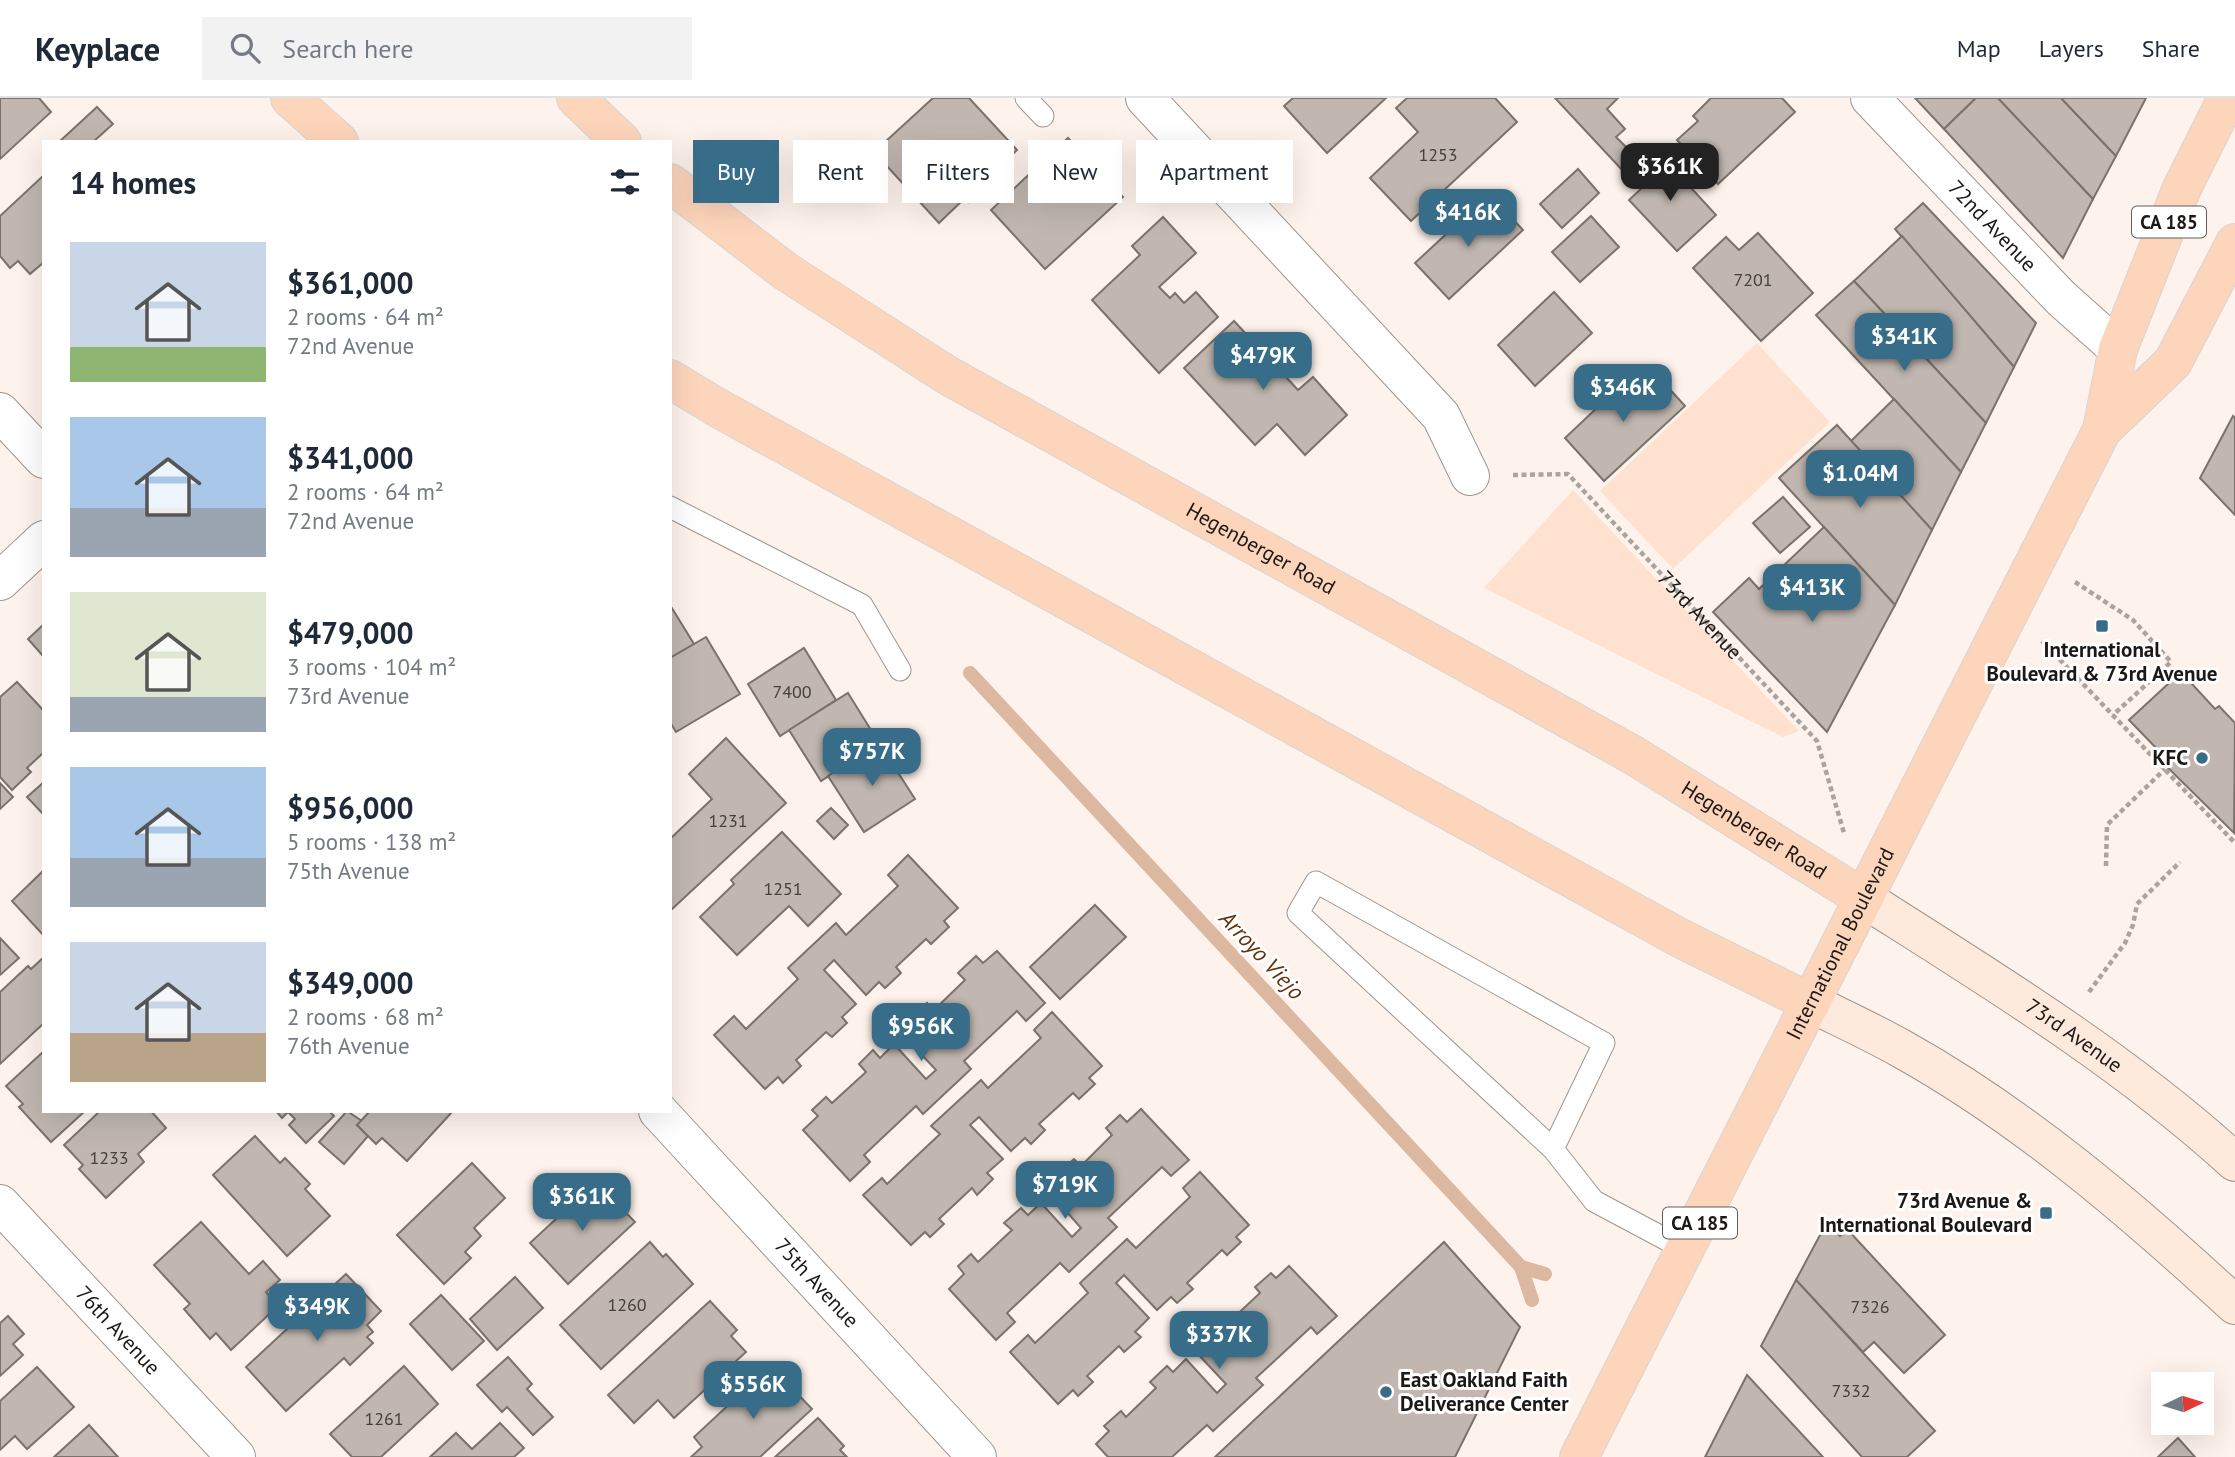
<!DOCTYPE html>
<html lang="en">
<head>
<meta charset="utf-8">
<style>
  :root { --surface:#fff; --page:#f2f2f3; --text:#1f2937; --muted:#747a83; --line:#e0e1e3; --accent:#386d89 }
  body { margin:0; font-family:"PT Sans",sans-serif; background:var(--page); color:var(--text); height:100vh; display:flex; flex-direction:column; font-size:26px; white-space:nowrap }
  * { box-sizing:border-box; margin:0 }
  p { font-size:23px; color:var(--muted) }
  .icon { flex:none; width:38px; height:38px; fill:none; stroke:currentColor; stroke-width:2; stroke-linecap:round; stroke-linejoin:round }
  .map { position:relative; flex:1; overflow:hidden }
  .side { position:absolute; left:42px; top:42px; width:630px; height:973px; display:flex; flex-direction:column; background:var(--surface); border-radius:0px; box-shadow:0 7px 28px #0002 }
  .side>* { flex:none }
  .hud { position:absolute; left:693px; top:42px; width:665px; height:63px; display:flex; gap:14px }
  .needle { width:46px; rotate:86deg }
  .buttons { position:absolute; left:2151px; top:1274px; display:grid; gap:14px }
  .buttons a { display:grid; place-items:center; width:63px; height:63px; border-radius:0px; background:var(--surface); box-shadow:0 7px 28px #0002; font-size:35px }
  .price { position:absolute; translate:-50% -60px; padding:0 16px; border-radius:14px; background:var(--accent); color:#fff; font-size:23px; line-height:46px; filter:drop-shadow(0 2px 4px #0008) }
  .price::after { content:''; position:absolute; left:50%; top:42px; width:21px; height:16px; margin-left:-10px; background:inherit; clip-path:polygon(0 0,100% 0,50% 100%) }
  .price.selected { background:#222; color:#fff }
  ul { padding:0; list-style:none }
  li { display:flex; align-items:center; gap:21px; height:175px; padding:0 28px }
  li span { display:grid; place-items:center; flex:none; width:196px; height:140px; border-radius:0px; color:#555 }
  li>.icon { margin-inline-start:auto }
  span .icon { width:84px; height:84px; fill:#fffc; stroke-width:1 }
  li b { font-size:30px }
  h2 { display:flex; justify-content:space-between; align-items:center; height:84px; padding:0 28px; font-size:30px }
  .chip { padding:0 24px; border-radius:0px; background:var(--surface); box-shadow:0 7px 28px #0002; font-size:24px; line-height:63px }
  .chip.selected { background:var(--accent); color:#fff }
  header { display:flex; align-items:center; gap:42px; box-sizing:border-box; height:98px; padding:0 35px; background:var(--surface); border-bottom:2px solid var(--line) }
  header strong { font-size:33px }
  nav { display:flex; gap:38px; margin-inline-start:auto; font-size:24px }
  .search { width:490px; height:63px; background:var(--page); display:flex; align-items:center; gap:18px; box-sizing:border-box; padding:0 24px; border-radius:0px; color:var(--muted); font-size:26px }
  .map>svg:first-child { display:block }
  .green { fill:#ffe1cf }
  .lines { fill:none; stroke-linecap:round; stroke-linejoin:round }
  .stream { stroke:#ddb8a1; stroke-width:14 }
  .building { fill:#c1b7b0; stroke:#7b726c; stroke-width:2 }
  .lane-casing { stroke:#9f958f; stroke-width:23 }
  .street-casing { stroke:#9f958f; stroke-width:40 }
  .secondary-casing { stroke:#9f958f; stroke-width:40 }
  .primary-casing { stroke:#d6d5d5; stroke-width:40 }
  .path { stroke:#aba39e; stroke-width:4.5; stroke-dasharray:5 3.5; stroke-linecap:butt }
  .lane { stroke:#fff; stroke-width:21 }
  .street { stroke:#fff; stroke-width:38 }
  .secondary { stroke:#feeadd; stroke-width:38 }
  .primary { stroke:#fdd5bb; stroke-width:38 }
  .poi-dot { fill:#386d89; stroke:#fff; stroke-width:2.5 }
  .labels { text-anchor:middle; stroke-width:6; stroke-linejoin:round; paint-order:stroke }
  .number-label { font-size:18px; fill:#45403c }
  .shield { fill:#fff; stroke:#605d5c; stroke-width:2 }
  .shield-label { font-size:19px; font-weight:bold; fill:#1c1816 }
  .street-label { font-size:21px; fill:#1c1816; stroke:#fff }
  .poi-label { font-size:21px; font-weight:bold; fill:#1c1816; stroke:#fff; text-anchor:end }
  .water-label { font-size:23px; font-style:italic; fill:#62330e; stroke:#fff }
</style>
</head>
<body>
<header>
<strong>Keyplace</strong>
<div class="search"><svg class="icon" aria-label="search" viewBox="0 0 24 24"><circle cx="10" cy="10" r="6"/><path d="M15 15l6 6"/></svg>Search here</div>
<nav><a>Map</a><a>Layers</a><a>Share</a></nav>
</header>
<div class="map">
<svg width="2235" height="1359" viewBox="0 0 2235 1359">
  <rect width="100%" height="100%" fill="#fef3ec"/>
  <g class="green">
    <path d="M1757,245L1830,324L1673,471L1600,393Z"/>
    <path d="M1573,392L1799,633L1783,639L1484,490Z"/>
  </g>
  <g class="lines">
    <g class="stream">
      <path d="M970,575L1521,1169L1545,1176"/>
      <path d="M1521,1169L1532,1202"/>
    </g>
  </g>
  <g class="building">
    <path d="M0,0H39L51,14L0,61Z"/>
    <path d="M933,0H969L1017,52L990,77L994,81L969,104L965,100L939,125L874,54Z"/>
    <path d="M1293,0H1386L1327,55L1284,8Z"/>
    <path d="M1407,0H1495L1517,24L1411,123L1370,80L1418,34L1396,10Z"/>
    <path d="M1555,0H1618L1607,11L1625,31L1616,39L1638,61L1624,74Z"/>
    <path d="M1711,0H1782L1795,14L1718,86L1677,42L1698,23L1693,18Z"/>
    <path d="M1915,0H1976L1944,31Z"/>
    <path d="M1976,0H1998L2093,101L2063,160L1944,31Z"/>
    <path d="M1998,0H2061L2116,58L2093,101Z"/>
    <path d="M2061,0H2146L2116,58Z"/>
    <path d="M97,9L113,26L93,44H59Z"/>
    <path d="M1068,40L1123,99L1045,171L991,112Z"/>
    <path d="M1658,54L1716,117L1677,153L1629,102L1643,89L1633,79Z"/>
    <path d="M1578,71L1599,95L1562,130L1540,106Z"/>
    <path d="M44,77V164L30,176L18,163L10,170L0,158V118Z"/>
    <path d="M1497,104L1523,132L1449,201L1415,165L1470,114L1478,122Z"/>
    <path d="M1923,105L2036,225L2014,269L1895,131Z"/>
    <path d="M1591,118L1619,149L1580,184L1552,154Z"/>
    <path d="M1163,119L1196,155L1159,189L1170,200L1175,195L1184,205L1196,194L1218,219L1159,275L1092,202L1140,157L1132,148Z"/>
    <path d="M1758,135L1813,195L1761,243L1693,170L1726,139L1739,152Z"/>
    <path d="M1902,138L2014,269L1986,325L1854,183Z"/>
    <path d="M1854,183L1986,325L1961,374L1816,217Z"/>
    <path d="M1554,194L1592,235L1535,288L1498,247Z"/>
    <path d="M1234,223L1276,268L1282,262L1292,272L1285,278L1298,292L1313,279L1347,317L1305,357L1277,326L1255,347L1184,270Z"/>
    <path d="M1636,273L1656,295L1666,287L1685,308L1604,383L1565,340Z"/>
    <path d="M1894,301L1961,374L1932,432L1851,343Z"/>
    <path d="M2233,318L2235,320V417L2200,380Z"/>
    <path d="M1837,327L1932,432L1895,507L1779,380Z"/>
    <path d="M1783,399L1810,429L1780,455L1753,425Z"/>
    <path d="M1824,429L1895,507L1827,634L1713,514L1749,480L1759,491Z"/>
    <path d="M670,507L694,546L670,560Z"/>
    <path d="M44,526V559L28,541Z"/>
    <path d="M706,539L740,596L676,634L670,624V560Z"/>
    <path d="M804,550L836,602L780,638L748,586Z"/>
    <path d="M2181,574L2215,611L2219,608L2235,625L2234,735L2157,659L2161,655L2129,622Z"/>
    <path d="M17,584L44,613V654L27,670L31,674L12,692L0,679V599Z"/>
    <path d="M848,595L879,645L821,683L789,632Z"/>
    <path d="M726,640L786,705L670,813V741L712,701L689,676Z"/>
    <path d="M879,645L915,701L864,734L828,678Z"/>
    <path d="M44,684V717L27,699Z"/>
    <path d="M0,685L13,699L0,711Z"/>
    <path d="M831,710L848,727L834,741L817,723Z"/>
    <path d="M782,734L841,796L808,828L789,808L737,857L700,819L734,786L731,782Z"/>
    <path d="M908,757L958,810L944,823L949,829L931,846L926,841L896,869L901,875L885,890L879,884L866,897L834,862L824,872L856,906L842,919L847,925L832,939L826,934L796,962L801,968L783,985L778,979L765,991L714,937L734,918L746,931L798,881L788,870L836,825L846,837L898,788L888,777Z"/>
    <path d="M43,773L44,774V838L12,803Z"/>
    <path d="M1095,807L1126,839L1060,901L1030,869Z"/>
    <path d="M0,840L19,860L0,877Z"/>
    <path d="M997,853L1045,905L1026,923L1017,913L964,963L971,971L923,1016L916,1008L864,1057L870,1064L850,1083L803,1032L818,1018L812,1012L826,999L832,1005L866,974L859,966L873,952L880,960L894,946L926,981L936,972L905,939L919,926L913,918L927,905L934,912L965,882L958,875L976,858L983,865Z"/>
    <path d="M44,859V925L0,966V894L28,868L31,871Z"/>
    <path d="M1052,914L1102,968L1089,980L1095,986L1079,1001L1073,995L1039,1026L1045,1032L1031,1046L1025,1040L1011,1053L979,1019L970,1027L1003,1061L987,1075L993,1081L977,1097L972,1090L939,1121L944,1126L930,1139L925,1134L911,1147L863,1097L882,1080L887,1086L940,1036L931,1028L981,982L988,990L1041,940L1034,932Z"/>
    <path d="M44,953V1013H85L51,1044L19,1009L23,1006L6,988Z"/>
    <path d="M1141,1011L1189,1062L1171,1078L1162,1069L1108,1120L1117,1129L1069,1174L1060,1165L1007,1215L1015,1224L996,1242L949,1191L964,1176L958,1168L971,1156L978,1164L1012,1132L1004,1125L1021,1110L1028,1117L1041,1105L1072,1139L1081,1130L1051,1096L1065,1082L1058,1075L1074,1061L1081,1068L1112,1037L1106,1030L1120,1017L1127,1024Z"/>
    <path d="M100,1013H151L166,1030L138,1056L144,1064L106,1100L79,1071L83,1067L64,1047Z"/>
    <path d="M276,1013H329L334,1018L306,1045L289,1027L295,1021L288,1014L282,1020Z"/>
    <path d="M347,1013L362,1023L357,1027L368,1038L344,1066L319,1044Z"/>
    <path d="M370,1013H453L407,1063L382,1040L376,1046L357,1027Z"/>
    <path d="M255,1038L280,1065L285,1060L310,1086L305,1091L330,1118L287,1158L213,1077Z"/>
    <path d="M472,1065L505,1100L474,1130L481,1138L465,1154L471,1160L444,1186L397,1137Z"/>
    <path d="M1200,1074L1249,1127L1236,1139L1241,1144L1227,1157L1222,1152L1187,1185L1193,1191L1177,1205L1171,1199L1157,1212L1124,1177L1116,1185L1149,1220L1135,1234L1141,1239L1124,1254L1119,1248L1087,1278L1093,1284L1078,1298L1073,1292L1058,1306L1010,1254L1028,1237L1035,1245L1088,1195L1080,1185L1127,1141L1136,1150L1190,1099L1183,1090Z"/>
    <path d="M596,1084L635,1124L568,1186L530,1145Z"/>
    <path d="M201,1124L249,1176L263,1163L280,1182L266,1194L278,1208L231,1252L216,1235L210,1241L184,1211L190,1206L154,1167Z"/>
    <path d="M1827,1124L1840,1138L1847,1131L1945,1237L1904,1275L1874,1244L1863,1254L1796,1182Z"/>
    <path d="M650,1144L663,1159L666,1156L693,1186L601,1271L560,1227Z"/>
    <path d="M1444,1144L1520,1229L1455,1359H1215Z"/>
    <path d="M1289,1168L1337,1218L1317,1236L1311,1229L1256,1280L1263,1287L1213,1333L1207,1327L1172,1359H1108L1096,1346L1109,1333L1104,1328L1121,1313L1126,1319L1156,1290L1150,1284L1167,1268L1173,1274L1186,1261L1217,1295L1226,1286L1196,1254L1210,1242L1205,1236L1222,1219L1227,1226L1260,1195L1255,1189L1271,1175L1276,1180Z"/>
    <path d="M346,1176L381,1213L367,1227L373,1234L367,1239L373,1245L350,1267L344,1260L286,1313L246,1269Z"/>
    <path d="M515,1179L543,1210L497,1252L470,1221Z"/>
    <path d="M1796,1182L1935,1333L1907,1359H1862L1761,1248Z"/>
    <path d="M441,1197L484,1243L452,1272L410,1226Z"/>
    <path d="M710,1203L737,1232L731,1238L746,1254L674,1320L658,1302L634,1325L608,1297Z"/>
    <path d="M8,1218L24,1236L13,1246L23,1257L0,1278V1225Z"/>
    <path d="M508,1259L532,1286L527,1291L553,1319L533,1337L507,1309L502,1314L477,1287Z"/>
    <path d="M404,1268L438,1306L381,1359H352L330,1336Z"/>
    <path d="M37,1269L74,1309L27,1351L15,1338L0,1352V1303Z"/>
    <path d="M767,1271L785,1291L789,1287L812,1311L760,1359H691L702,1349L694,1339Z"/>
    <path d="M1747,1277L1823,1359H1705Z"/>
    <path d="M818,1320L844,1348L840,1352L847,1359H775Z"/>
    <path d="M500,1325L524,1350L514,1359H430L456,1335L472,1351Z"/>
    <path d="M89,1327L118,1359H54Z"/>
    <path d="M2178,1340L2195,1359H2158Z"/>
  </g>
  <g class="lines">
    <defs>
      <g id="lane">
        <path d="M1026,0L1043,18"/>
        <path d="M670,409L862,507L900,572"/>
        <path d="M1553,1051L1604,945L1316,784L1298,815L1553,1051L1594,1103L1686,1152"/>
      </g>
      <g id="street">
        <path d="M1145,0L1441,318L1470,378"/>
        <path id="s2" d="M1870,0L2061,200L2118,251"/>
        <path d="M0,314L44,361"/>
        <path d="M0,483L44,442"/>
        <path id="s3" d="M658,1013L977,1359"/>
        <path id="s4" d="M0,1106L236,1359"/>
      </g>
      <g id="secondary">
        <path id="s5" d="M1863,800C1992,882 2122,961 2235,1064"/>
        <path d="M1811,905C1841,920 1872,934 1902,951C2024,1019 2133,1113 2235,1207"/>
      </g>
      <g id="primary">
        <path d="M290,0L339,44"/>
        <path d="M576,0L622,44"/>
        <path id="s6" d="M670,85L785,173L947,277L1633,657L1863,800"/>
        <path d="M670,281L718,310L1680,840L1811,905"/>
        <path d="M2102,332L2173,264L2235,145"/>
        <path id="s7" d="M1579,1359L2102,332L2118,251L2182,90L2227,0"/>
      </g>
    </defs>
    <use href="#lane" class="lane-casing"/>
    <use href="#street" class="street-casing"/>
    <use href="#secondary" class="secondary-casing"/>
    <use href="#primary" class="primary-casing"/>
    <g class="path">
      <path id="s1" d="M1513,377L1568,376L1817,643L1844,735"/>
      <path d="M2075,484L2133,522L2171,564L2113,617"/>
      <path d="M2042,543L2235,745"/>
      <path d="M2106,768L2107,727L2165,671"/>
      <path d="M2089,894L2125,845L2133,827L2137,806L2180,764"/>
    </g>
    <use href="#lane" class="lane"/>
    <use href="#street" class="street"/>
    <use href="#secondary" class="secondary"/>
    <use href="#primary" class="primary"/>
  </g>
  <g class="poi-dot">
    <rect x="2095" y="521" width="14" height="14" rx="3.5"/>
    <circle cx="2202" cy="660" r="7"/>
    <rect x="2039" y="1108" width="14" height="14" rx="3.5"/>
    <circle cx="1386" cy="1294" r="7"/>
  </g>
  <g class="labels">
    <g class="number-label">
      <text x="1438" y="63">1253</text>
      <text x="1753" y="188">7201</text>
      <text x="792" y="600">7400</text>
      <text x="728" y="729">1231</text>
      <text x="783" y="797">1251</text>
      <text x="109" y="1066">1233</text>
      <text x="627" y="1213">1260</text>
      <text x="1870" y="1215">7326</text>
      <text x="1851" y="1299">7332</text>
      <text x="384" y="1327">1261</text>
    </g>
    <g class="shield">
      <rect x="2132" y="108.5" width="74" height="31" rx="5"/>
      <rect x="1663" y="1109.5" width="74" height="31" rx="5"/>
    </g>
    <g class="shield-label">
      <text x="2169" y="131">CA 185</text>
      <text x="1700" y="1132">CA 185</text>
    </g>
    <g class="street-label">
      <text dy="7" stroke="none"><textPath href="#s2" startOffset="177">72nd Avenue</textPath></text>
      <text dy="7" stroke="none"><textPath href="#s6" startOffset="696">Hegenberger Road</textPath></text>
      <text dy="7" stroke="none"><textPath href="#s1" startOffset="248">73rd Avenue</textPath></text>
      <text dy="7" stroke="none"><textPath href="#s6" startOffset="1264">Hegenberger Road</textPath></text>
      <text dy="7" stroke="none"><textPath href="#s7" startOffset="576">International Boulevard</textPath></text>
      <text dy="7" stroke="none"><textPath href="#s5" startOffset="252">73rd Avenue</textPath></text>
      <text dy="7" stroke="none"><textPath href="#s3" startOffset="234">75th Avenue</textPath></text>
      <text dy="7" stroke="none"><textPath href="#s4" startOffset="173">76th Avenue</textPath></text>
    </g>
    <g class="poi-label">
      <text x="2102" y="559" text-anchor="middle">International<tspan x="2102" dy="24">Boulevard &amp; 73rd Avenue</tspan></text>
      <text x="2188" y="667">KFC</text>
      <text x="2032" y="1110">73rd Avenue &amp;<tspan x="2032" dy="24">International Boulevard</tspan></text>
      <text x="1400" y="1289" text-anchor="start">East Oakland Faith<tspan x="1400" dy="24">Deliverance Center</tspan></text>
    </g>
    <g class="water-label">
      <text transform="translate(1262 857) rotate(47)" y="8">Arroyo Viejo</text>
    </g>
  </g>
</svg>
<div class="buttons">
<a><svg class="needle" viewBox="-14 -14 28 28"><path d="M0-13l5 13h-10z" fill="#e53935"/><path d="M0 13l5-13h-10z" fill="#747a83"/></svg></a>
</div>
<b class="price selected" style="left:1670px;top:105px">$361K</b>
<b class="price" style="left:1468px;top:151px">$416K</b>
<b class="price" style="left:1904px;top:275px">$341K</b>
<b class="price" style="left:1263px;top:294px">$479K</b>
<b class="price" style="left:1623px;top:326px">$346K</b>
<b class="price" style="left:1860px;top:412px">$1.04M</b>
<b class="price" style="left:1812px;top:526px">$413K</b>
<b class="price" style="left:872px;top:690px">$757K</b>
<b class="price" style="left:921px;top:965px">$956K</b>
<b class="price" style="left:1065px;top:1123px">$719K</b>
<b class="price" style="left:582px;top:1135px">$361K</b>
<b class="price" style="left:317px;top:1245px">$349K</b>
<b class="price" style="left:1219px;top:1273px">$337K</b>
<b class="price" style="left:753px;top:1323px">$556K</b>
<div class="hud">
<a class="chip selected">Buy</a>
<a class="chip">Rent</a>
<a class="chip">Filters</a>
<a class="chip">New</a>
<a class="chip">Apartment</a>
</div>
<section class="side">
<h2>14 homes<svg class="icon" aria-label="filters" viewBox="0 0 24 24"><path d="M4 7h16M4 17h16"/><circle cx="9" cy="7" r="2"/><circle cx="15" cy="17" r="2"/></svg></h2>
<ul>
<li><span style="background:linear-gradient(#c9d6e8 75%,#8fb573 0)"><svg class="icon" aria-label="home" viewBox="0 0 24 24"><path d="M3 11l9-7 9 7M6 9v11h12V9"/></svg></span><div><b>$361,000</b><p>2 rooms · 64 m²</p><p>72nd Avenue</p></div></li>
<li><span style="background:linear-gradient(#a9c7e8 65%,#9aa5b1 0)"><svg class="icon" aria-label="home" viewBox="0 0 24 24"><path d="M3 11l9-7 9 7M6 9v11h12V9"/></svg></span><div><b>$341,000</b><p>2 rooms · 64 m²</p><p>72nd Avenue</p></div></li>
<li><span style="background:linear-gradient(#dfe7d0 75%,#9aa5b1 0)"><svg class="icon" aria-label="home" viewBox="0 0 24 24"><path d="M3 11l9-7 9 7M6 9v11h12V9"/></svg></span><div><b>$479,000</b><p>3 rooms · 104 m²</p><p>73rd Avenue</p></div></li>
<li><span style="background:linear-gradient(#a9c7e8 65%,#9aa5b1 0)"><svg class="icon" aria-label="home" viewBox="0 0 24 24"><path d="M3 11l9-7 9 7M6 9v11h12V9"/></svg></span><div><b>$956,000</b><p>5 rooms · 138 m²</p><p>75th Avenue</p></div></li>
<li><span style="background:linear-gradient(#c9d6e8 65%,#b9a48a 0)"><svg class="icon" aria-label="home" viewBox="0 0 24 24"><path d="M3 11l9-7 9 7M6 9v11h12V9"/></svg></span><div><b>$349,000</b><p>2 rooms · 68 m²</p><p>76th Avenue</p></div></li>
</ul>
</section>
</div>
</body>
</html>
